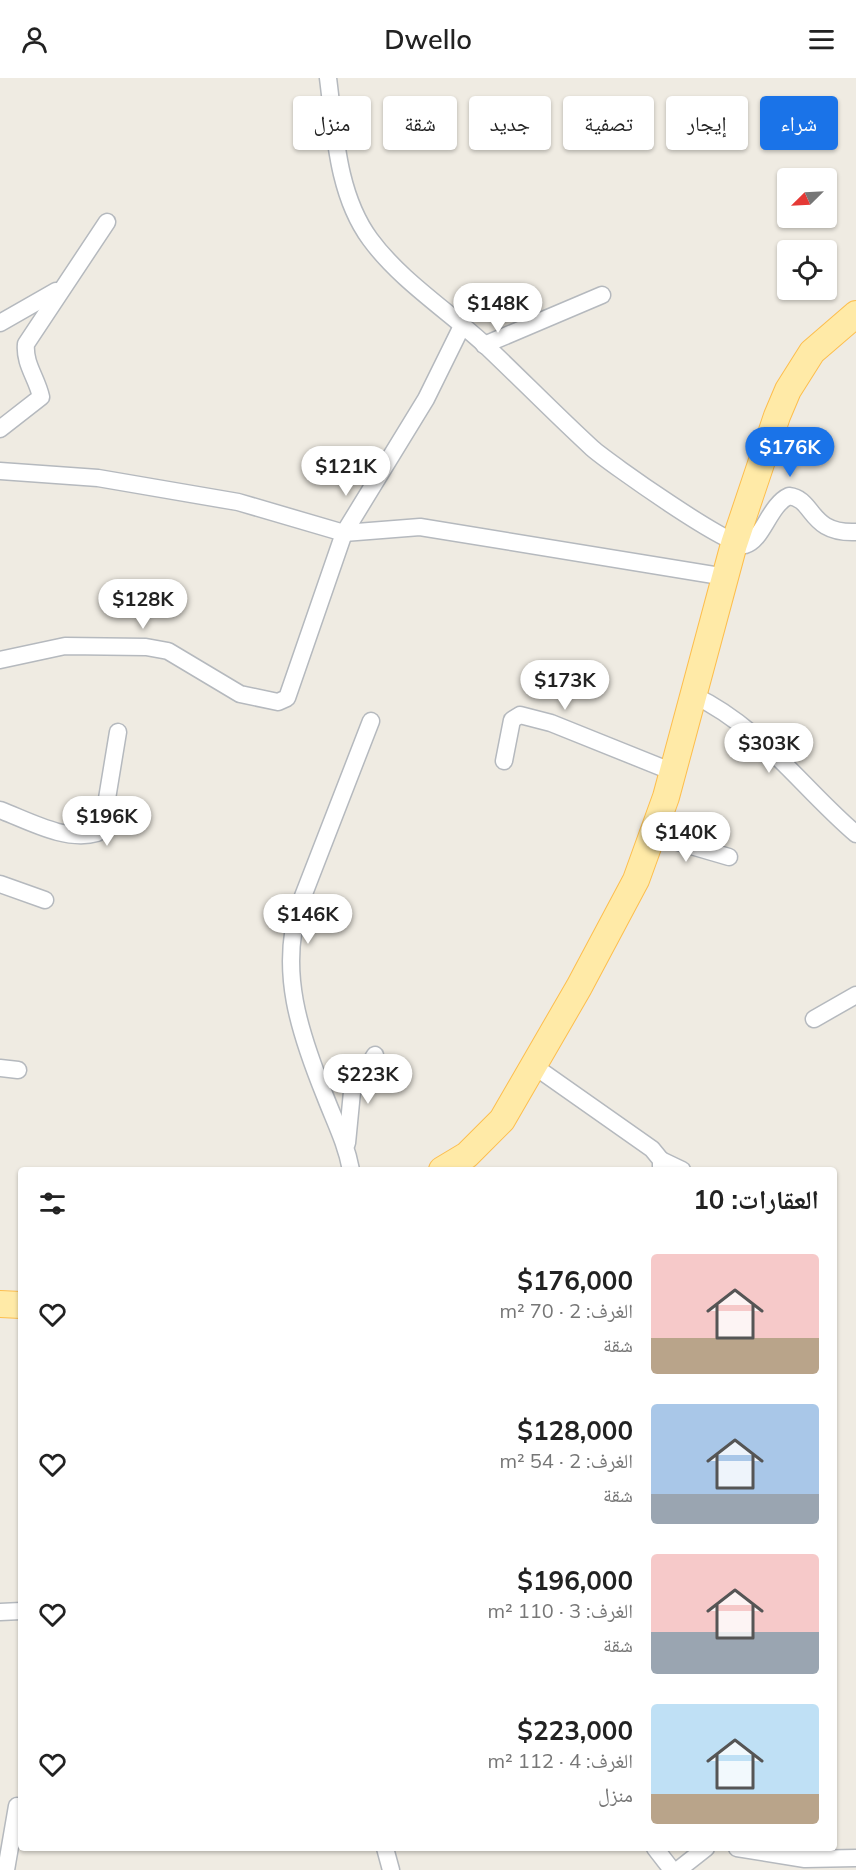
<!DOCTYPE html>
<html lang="ar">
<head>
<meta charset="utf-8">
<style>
  :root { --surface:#fff; --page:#f6f6f6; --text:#222; --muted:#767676; --accent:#1a73e8 }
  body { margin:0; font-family:Mulish,"Noto Naskh Arabic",sans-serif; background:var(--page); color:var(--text); direction:rtl; height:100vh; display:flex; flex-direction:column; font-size:22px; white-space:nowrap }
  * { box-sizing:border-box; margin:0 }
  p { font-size:20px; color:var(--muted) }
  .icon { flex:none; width:33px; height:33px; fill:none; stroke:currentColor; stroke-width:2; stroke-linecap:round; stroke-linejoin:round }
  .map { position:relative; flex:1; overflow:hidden; direction:ltr }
  .sheet { position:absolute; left:18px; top:1089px; width:819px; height:684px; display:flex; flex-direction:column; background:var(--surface); border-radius:6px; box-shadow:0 2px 4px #0004; direction:rtl }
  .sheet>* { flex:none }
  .top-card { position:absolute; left:18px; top:18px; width:820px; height:54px; direction:rtl; display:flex; gap:12px }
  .needle { width:39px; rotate:246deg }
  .fabs { position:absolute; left:777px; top:90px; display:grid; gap:12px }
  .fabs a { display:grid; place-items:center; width:60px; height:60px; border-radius:6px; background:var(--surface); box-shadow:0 2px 4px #0004; font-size:30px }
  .price { position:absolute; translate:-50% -51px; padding:0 14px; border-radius:21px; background:#fff; color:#222; font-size:20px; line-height:39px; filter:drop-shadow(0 2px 3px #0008) }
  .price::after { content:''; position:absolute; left:50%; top:36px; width:18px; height:14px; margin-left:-9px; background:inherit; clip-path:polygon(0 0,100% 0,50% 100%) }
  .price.selected { background:var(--accent); color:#fff }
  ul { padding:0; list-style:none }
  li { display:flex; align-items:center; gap:18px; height:150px; padding:0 18px }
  li span { display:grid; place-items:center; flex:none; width:168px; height:120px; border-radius:6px; color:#555 }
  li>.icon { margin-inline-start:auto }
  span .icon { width:72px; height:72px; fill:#fffc; stroke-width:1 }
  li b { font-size:26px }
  h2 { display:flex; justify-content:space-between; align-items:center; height:72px; padding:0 18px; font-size:26px }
  .chip { padding:0 21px; border-radius:6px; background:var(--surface); box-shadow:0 2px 4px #0004; font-size:21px; line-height:54px }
  .chip.selected { background:var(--accent); color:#fff }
  header { display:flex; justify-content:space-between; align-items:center; height:78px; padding:0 18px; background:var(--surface); font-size:27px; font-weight:600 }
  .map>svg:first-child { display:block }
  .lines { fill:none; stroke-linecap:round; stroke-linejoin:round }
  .street-casing { stroke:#b5b9be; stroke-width:19 }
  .primary-casing { stroke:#fdbe4d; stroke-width:28 }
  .street { stroke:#fff; stroke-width:16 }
  .primary { stroke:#ffeaa7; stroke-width:26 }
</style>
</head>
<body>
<header><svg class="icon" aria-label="menu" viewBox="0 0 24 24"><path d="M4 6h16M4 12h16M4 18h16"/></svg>Dwello<svg class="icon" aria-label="person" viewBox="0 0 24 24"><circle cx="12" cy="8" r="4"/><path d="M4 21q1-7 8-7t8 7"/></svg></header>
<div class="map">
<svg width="856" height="1792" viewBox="0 0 856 1792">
  <rect width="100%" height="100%" fill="#efebe2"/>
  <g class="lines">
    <defs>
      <g id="street">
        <path d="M328,0C335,54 337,116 370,161C400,202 447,232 484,266C520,300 555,336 592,370C609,385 730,470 745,467C763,462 769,427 789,418C815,421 808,456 856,454"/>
        <path d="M0,245L56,213"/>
        <path d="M484,267L602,217"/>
        <path d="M0,351L41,319C37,300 24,286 26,266L107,144"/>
        <path d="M0,393L98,400L238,424L344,455L420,449L726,499"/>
        <path d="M0,582L65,568L146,569L168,573L240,616L278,624L287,620L344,455L426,321L462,248"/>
        <path d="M693,617C761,649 801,709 856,756"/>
        <path d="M504,683L512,642L520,637L551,645L673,694"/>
        <path d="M0,732C29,743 66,764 97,755L103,745L118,654"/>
        <path d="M655,754L681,765L729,779"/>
        <path d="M0,806L45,822"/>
        <path d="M814,941L856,917"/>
        <path d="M534,988L652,1071L661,1082V1092"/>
        <path d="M0,990L18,992"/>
        <path d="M347,1065L352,1014L375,977"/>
        <path d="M661,1082L682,1092"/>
        <path d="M351,1092C346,1065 335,1044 325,1018C300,956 278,892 300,826L371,643"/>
        <path d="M0,1534L21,1533"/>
        <path d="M385,1770L391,1792"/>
        <path d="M655,1770L672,1792"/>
        <path d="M737,1770L805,1781L856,1780"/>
        <path d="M6,1792L17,1728"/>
        <path d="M678,1792L706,1770"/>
      </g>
      <g id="primary">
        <path d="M442,1092L467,1077L502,1042L579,909L636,802L666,719L734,466L777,338L788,312L812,274L856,236"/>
        <path d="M0,1226L21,1227"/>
      </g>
    </defs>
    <use href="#street" class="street-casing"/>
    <use href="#primary" class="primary-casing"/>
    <use href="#street" class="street"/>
    <use href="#primary" class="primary"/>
  </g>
</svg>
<div class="fabs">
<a><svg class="needle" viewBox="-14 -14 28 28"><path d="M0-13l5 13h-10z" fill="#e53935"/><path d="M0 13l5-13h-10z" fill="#767676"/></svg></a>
<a><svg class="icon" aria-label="locate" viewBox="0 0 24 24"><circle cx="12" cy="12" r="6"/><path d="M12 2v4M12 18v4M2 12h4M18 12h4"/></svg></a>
</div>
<b class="price" style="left:498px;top:256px">$148K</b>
<b class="price selected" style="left:790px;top:400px">$176K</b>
<b class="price" style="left:346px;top:419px">$121K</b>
<b class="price" style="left:143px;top:552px">$128K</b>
<b class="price" style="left:565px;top:633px">$173K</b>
<b class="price" style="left:769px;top:696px">$303K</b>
<b class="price" style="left:107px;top:769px">$196K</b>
<b class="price" style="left:686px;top:785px">$140K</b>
<b class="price" style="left:308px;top:867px">$146K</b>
<b class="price" style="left:368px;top:1027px">$223K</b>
<div class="top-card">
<a class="chip selected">شراء</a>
<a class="chip">إيجار</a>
<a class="chip">تصفية</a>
<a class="chip">جديد</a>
<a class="chip">شقة</a>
<a class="chip">منزل</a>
</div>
<section class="sheet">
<h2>العقارات: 10<svg class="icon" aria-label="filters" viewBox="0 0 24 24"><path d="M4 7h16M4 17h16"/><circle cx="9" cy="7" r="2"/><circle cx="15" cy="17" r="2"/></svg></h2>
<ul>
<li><span style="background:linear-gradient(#f6c9c9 70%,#b9a48a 0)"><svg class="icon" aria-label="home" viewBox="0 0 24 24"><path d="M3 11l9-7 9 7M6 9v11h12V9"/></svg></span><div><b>$176,000</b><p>الغرف: 2 · 70 m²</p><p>شقة</p></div><svg class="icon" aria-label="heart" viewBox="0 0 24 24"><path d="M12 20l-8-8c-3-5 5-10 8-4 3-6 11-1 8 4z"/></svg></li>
<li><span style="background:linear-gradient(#a9c7e8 75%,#9aa5b1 0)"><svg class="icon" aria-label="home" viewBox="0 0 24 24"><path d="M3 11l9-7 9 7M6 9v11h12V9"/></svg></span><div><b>$128,000</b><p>الغرف: 2 · 54 m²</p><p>شقة</p></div><svg class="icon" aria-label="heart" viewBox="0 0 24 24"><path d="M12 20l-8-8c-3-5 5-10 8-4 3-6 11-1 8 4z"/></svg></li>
<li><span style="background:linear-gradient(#f6c9c9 65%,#9aa5b1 0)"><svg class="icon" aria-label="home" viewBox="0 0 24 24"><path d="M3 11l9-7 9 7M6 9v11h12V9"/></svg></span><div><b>$196,000</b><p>الغرف: 3 · 110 m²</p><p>شقة</p></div><svg class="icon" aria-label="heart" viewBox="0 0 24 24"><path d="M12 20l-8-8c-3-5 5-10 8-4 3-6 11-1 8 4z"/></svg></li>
<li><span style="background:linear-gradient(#bfe0f5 75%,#b9a48a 0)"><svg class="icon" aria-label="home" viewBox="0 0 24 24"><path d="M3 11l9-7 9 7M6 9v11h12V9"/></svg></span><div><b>$223,000</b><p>الغرف: 4 · 112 m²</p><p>منزل</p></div><svg class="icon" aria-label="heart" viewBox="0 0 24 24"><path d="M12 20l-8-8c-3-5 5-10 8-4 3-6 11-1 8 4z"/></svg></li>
</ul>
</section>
</div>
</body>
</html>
